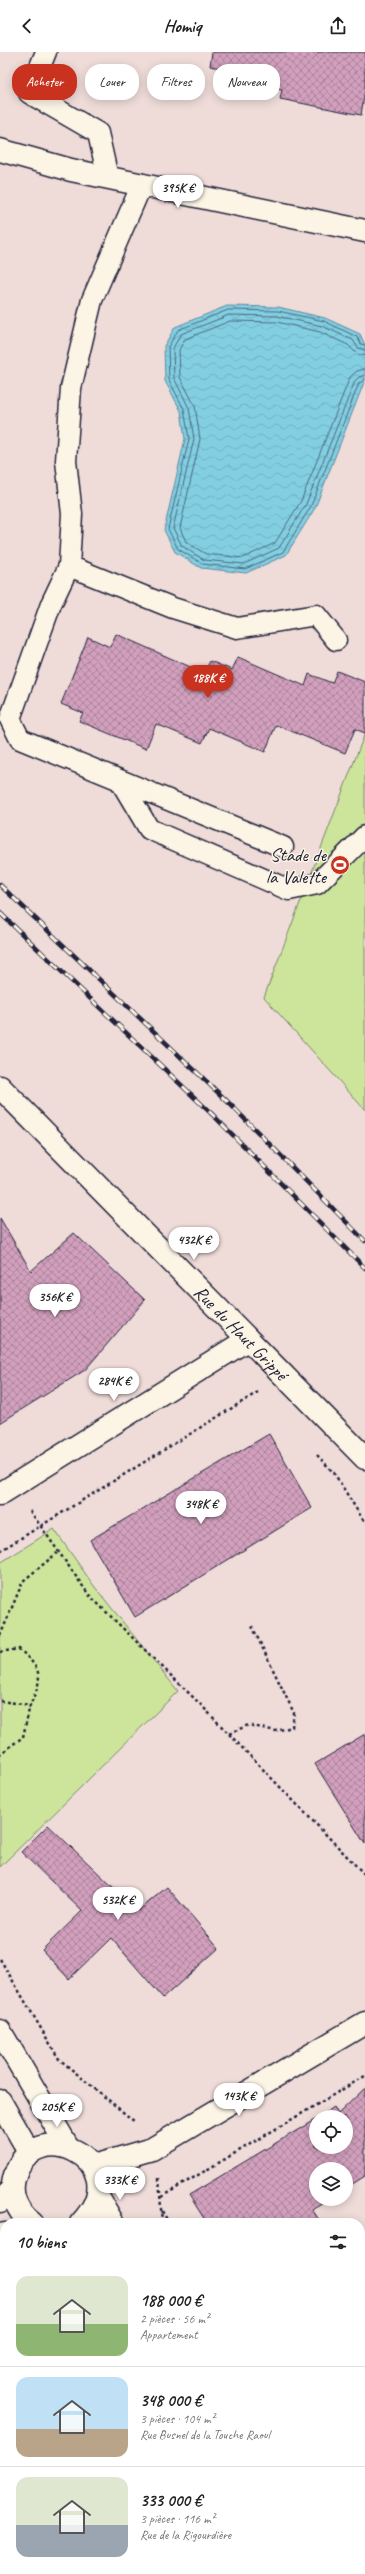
<!DOCTYPE html>
<html lang="fr">
<head>
<meta charset="utf-8">
<style>
  :root { --surface:#fff; --page:#f2f2f2; --text:#202124; --muted:#757577; --line:#e0e0e0; --accent:#c8321e }
  body { margin:0; font-family:Caveat,sans-serif; background:var(--page); color:var(--text); height:100vh; display:flex; flex-direction:column; font-size:15px; white-space:nowrap }
  * { box-sizing:border-box; margin:0 }
  p { font-size:13px; color:var(--muted) }
  .icon { flex:none; width:22px; height:22px; fill:none; stroke:currentColor; stroke-width:2; stroke-linecap:round; stroke-linejoin:round }
  .map { position:relative; flex:1; overflow:hidden }
  .drawer { position:absolute; left:0px; top:2166px; width:365px; height:356px; display:flex; flex-direction:column; background:var(--surface); border-radius:16px 16px 0 0; box-shadow:0 2px 10px #0003 }
  .drawer>* { flex:none }
  .hud { position:absolute; left:12px; top:12px; width:341px; height:36px; display:flex; gap:8px }
  .fabs { position:absolute; left:309px; top:2058px; display:grid; gap:8px }
  .fabs a { display:grid; place-items:center; width:44px; height:44px; border-radius:50%; background:var(--surface); box-shadow:0 2px 10px #0003; font-size:20px }
  .price { position:absolute; translate:-50% -34px; padding:0 9px; border-radius:14px; background:#fff; color:#222; font-size:13px; line-height:26px; filter:drop-shadow(0 1px 2px #0008) }
  .price::after { content:''; position:absolute; left:50%; top:24px; width:12px; height:9px; margin-left:-6px; background:inherit; clip-path:polygon(0 0,100% 0,50% 100%) }
  .price.on { background:var(--accent); color:#fff }
  ul { padding:0; list-style:none }
  li { display:flex; align-items:center; gap:12px; height:100px; padding:0 16px }
  li+li { border-top:1px solid var(--line) }
  li span { display:grid; place-items:center; flex:none; width:112px; height:80px; border-radius:12px; color:#555 }
  li>.icon { margin-inline-start:auto }
  span .icon { width:48px; height:48px; fill:#fffc; stroke-width:1 }
  li b { font-size:17px }
  h2 { display:flex; justify-content:space-between; align-items:center; height:48px; padding:0 16px; font-size:17px }
  .chip { padding:0 14px; border-radius:16px; background:var(--surface); box-shadow:0 2px 10px #0003; font-size:14px; line-height:36px }
  .chip.on { background:var(--accent); color:#fff }
  header { display:flex; justify-content:space-between; align-items:center; height:52px; padding:0 16px; background:var(--surface); font-size:18px; font-weight:800 }
  .map>svg:first-child { display:block }
  .park { fill:#cde59b; stroke:#78846b }
  .water { fill:url(#water-waves); stroke:#5c8a9f }
  .lines { fill:none; stroke-linecap:round; stroke-linejoin:round }
  .shore { stroke:#49677e; stroke-width:1 }
  .building { fill:url(#building-cross-hatch); stroke:#22223b }
  .lane-casing { stroke:#22223b; stroke-width:23 }
  .street-casing { stroke:#22223b; stroke-width:25 }
  .secondary-casing { stroke:#22223b; stroke-width:25 }
  .path { stroke:#22223b; stroke-width:2.5; stroke-dasharray:3 3; stroke-linecap:butt }
  .lane { stroke:#fcf5e5; stroke-width:20 }
  .street { stroke:#fcf5e5; stroke-width:22 }
  .secondary { stroke:#fcf5e5; stroke-width:22 }
  .rail-casing { stroke:#22223b; stroke-width:4.5 }
  .rail { stroke:#fcf5e5; stroke-width:3; stroke-dasharray:9; stroke-linecap:butt }
  .labels { text-anchor:middle; stroke-width:3; stroke-linejoin:round; paint-order:stroke }
  .poi-label { font-size:19px; fill:#22223b; stroke:#fcf5e5; text-anchor:end }
  .street-label { font-size:19px; fill:#22223b; stroke:#fcf5e5 }
</style>
</head>
<body>
<header><svg class="icon" aria-label="back" viewBox="0 0 24 24"><path d="M15 5l-7 7 7 7"/></svg>Homiq<svg class="icon" aria-label="share" viewBox="0 0 24 24"><path d="M12 15V3M7 8l5-5 5 5M5 13v7h14v-7"/></svg></header>
<div class="map">
<svg width="365" height="2522" viewBox="0 0 365 2522">
  <defs>
    <pattern id="water-waves" width="16" height="10" patternUnits="userSpaceOnUse"><rect width="16" height="10" fill="#83cfe2"/><path d="M0 5q4-4 8 0t8 0" fill="none" stroke="#71b1c3"/></pattern>
    <pattern id="building-cross-hatch" width="8" height="8" patternUnits="userSpaceOnUse"><rect width="8" height="8" fill="#d2a0bd"/><path d="M0 0l8 8M0 8l8-8" fill="none" stroke="#aa829b"/></pattern>
  </defs>
  <rect width="100%" height="100%" fill="#efdcd9"/>
  <filter id="ink" filterUnits="userSpaceOnUse"><feTurbulence type="fractalNoise" baseFrequency=".025" numOctaves="2"/><feDisplacementMap in="SourceGraphic" scale="8" xChannelSelector="R" yChannelSelector="G"/><feConvolveMatrix kernelMatrix="1 2 1 2 8 2 1 2 1" color-interpolation-filters="sRGB"/></filter>
  <g filter="url(#ink)">
    <g class="park">
      <path d="M365,681V1058L264,945Z"/>
      <path d="M54,1477L94,1534L178,1639L0,1815V1511Z"/>
    </g>
    <path class="water" d="M227,254L278,255L325,266L360,282L365,293V328L315,456L286,503L246,521L201,516L175,500L164,478L185,387L181,359L165,329L164,294L175,275Z"/>
    <g class="lines">
      <g class="shore">
        <path d="M365,293L361,292L357,285L324,269L278,259L228,258L178,278L168,295L169,328L184,357L189,387L168,477L178,497L203,512L245,517L283,500L311,454L359,331L365,328"/>
        <path d="M365,298L358,296L353,288L322,274L277,264L229,263L181,282L173,296L174,326L189,356L194,387L173,476L182,494L204,508L244,512L279,496L306,452L355,329L359,325L365,323"/>
        <path d="M365,304L357,302L348,293L320,280L277,270L230,269L185,287L179,298L180,325L195,354L200,387L180,476L186,490L206,502L243,506L275,491L301,449L350,325L357,319L365,317"/>
      </g>
    </g>
    <g class="building">
      <path d="M212,0H365V38L361,63L280,47L282,38L267,35L269,25L210,14Z"/>
      <path d="M116,582L204,621L210,609L232,618L238,605L305,634L309,622L332,631L337,619L365,630V681L355,677L345,701L276,673L265,700L209,676L202,691L156,672L146,697L79,669L83,661L61,652L88,585L110,595Z"/>
      <path d="M0,1166L31,1219L74,1181L145,1248L85,1318L0,1371Z"/>
      <path d="M269,1382L312,1456L135,1565L90,1488Z"/>
      <path d="M365,1682V1792L315,1712Z"/>
      <path d="M48,1773L138,1859L167,1835L219,1896L163,1946L111,1886L69,1927L42,1898L82,1859L21,1800Z"/>
      <path d="M365,2036V2124L346,2136V2117H316V2147H328L312,2157L321,2171H207L189,2143L316,2067V2095H346V2065H319L334,2055L338,2062Z"/>
    </g>
    <g class="lines">
      <defs>
        <g id="lane">
          <path d="M46,0L29,41L98,81L108,126"/>
          <path d="M142,132L92,248L71,336L66,409L72,462L69,514L51,552L10,667L20,687L283,795"/>
          <path d="M69,514L173,556L237,576L316,563L336,588"/>
          <path d="M121,730L149,777L289,838L317,832L365,784"/>
          <path d="M0,2411L5,2417"/>
          <path d="M12,2522L18,2517"/>
        </g>
        <g id="street">
          <path id="s1" d="M0,1035L365,1406"/>
          <path d="M0,1442L247,1288"/>
          <path d="M93,2114L152,2097L365,1971"/>
          <path d="M0,2149L12,2137"/>
          <path d="M0,2183L5,2182"/>
          <path d="M360,2408L365,2406"/>
          <path d="M213,2522L227,2517"/>
        </g>
        <g id="secondary">
          <path d="M0,98L71,118L365,179"/>
          <path d="M0,1979L68,2095"/>
          <path d="M0,2049L30,2101"/>
          <path d="M98,2145L113,2171"/>
          <path d="M32,2171C20,2162 11,2147 13,2132C25,2055 142,2107 81,2171"/>
          <path d="M297,2517L300,2522"/>
          <path d="M333,2517L336,2522"/>
        </g>
      </defs>
      <use href="#lane" class="lane-casing"/>
      <use href="#street" class="street-casing"/>
      <use href="#secondary" class="secondary-casing"/>
      <g class="path">
        <path d="M317,1403L334,1421L365,1471"/>
        <path d="M30,1459L89,1543L200,1652L365,1823"/>
        <path d="M0,1499L258,1340"/>
        <path d="M0,1584L23,1529L57,1501"/>
        <path d="M0,1600L19,1597C42,1618 44,1624 30,1653"/>
        <path d="M0,1649L30,1653L23,1685L0,1702"/>
        <path d="M229,1682L248,1673L276,1679L292,1675L294,1661L251,1572"/>
        <path d="M0,1907L59,2007L135,2070"/>
        <path d="M159,2126L162,2171"/>
        <path d="M161,2145L365,2024"/>
        <path d="M162,2159L169,2171"/>
        <path d="M360,2466L365,2463"/>
        <path d="M360,2478L365,2486"/>
      </g>
      <use href="#lane" class="lane"/>
      <use href="#street" class="street"/>
      <use href="#secondary" class="secondary"/>
      <defs>
        <g id="rail">
          <path d="M0,833L228,1050L365,1189"/>
          <path d="M0,861L215,1065L365,1216"/>
        </g>
      </defs>
      <use href="#rail" class="rail-casing"/>
      <use href="#rail" class="rail"/>
    </g>
  </g>
  <defs>
    <symbol id="stadium-disc" viewBox="-11 -11 22 22"><circle r="9.5" fill="#c8321e" stroke="#fcf5e5"/><path d="M0-5a6.5 5 0 1 0 0 10a6.5 5 0 1 0 0-10ZM-3.5-1.8h7v3.6h-7Z" fill="#fff"/></symbol>
  </defs>
  <g fill-rule="evenodd">
    <use href="#stadium-disc" x="329" y="802" width="22" height="22"/>
  </g>
  <g class="labels">
    <g class="poi-label">
      <text x="326" y="809">Stade de<tspan x="326" dy="22">la Valette</tspan></text>
    </g>
    <g class="street-label">
      <text dy="7" stroke="none"><textPath href="#s1" startOffset="344">Rue du Haut Grippé</textPath></text>
    </g>
  </g>
</svg>
<div class="fabs">
<a><svg class="icon" aria-label="locate" viewBox="0 0 24 24"><circle cx="12" cy="12" r="6"/><path d="M12 2v4M12 18v4M2 12h4M18 12h4"/></svg></a>
<a><svg class="icon" aria-label="layers" viewBox="0 0 24 24"><path d="M12 4l9 5-9 5-9-5zM3 14l9 5 9-5"/></svg></a>
</div>
<b class="price" style="left:178px;top:157px">395K €</b>
<b class="price on" style="left:208px;top:647px">188K €</b>
<b class="price" style="left:194px;top:1209px">432K €</b>
<b class="price" style="left:55px;top:1266px">356K €</b>
<b class="price" style="left:114px;top:1350px">284K €</b>
<b class="price" style="left:201px;top:1473px">348K €</b>
<b class="price" style="left:118px;top:1869px">532K €</b>
<b class="price" style="left:239px;top:2065px">143K €</b>
<b class="price" style="left:57px;top:2076px">205K €</b>
<b class="price" style="left:120px;top:2149px">333K €</b>
<div class="hud">
<a class="chip on">Acheter</a>
<a class="chip">Louer</a>
<a class="chip">Filtres</a>
<a class="chip">Nouveau</a>
</div>
<section class="drawer">
<h2>10 biens<svg class="icon" aria-label="filters" viewBox="0 0 24 24"><path d="M4 7h16M4 17h16"/><circle cx="9" cy="7" r="2"/><circle cx="15" cy="17" r="2"/></svg></h2>
<ul>
<li><span style="background:linear-gradient(#dfe7d0 60%,#8fb573 0)"><svg class="icon" aria-label="home" viewBox="0 0 24 24"><path d="M3 11l9-7 9 7M6 9v11h12V9"/></svg></span><div><b>188 000 €</b><p>2 pièces · 56 m²</p><p>Appartement</p></div></li>
<li><span style="background:linear-gradient(#bfe0f5 65%,#b9a48a 0)"><svg class="icon" aria-label="home" viewBox="0 0 24 24"><path d="M3 11l9-7 9 7M6 9v11h12V9"/></svg></span><div><b>348 000 €</b><p>3 pièces · 104 m²</p><p>Rue Busnel de la Touche Raoul</p></div></li>
<li><span style="background:linear-gradient(#dfe7d0 60%,#9aa5b1 0)"><svg class="icon" aria-label="home" viewBox="0 0 24 24"><path d="M3 11l9-7 9 7M6 9v11h12V9"/></svg></span><div><b>333 000 €</b><p>3 pièces · 116 m²</p><p>Rue de la Rigourdière</p></div></li>
</ul>
</section>
</div>
</body>
</html>
